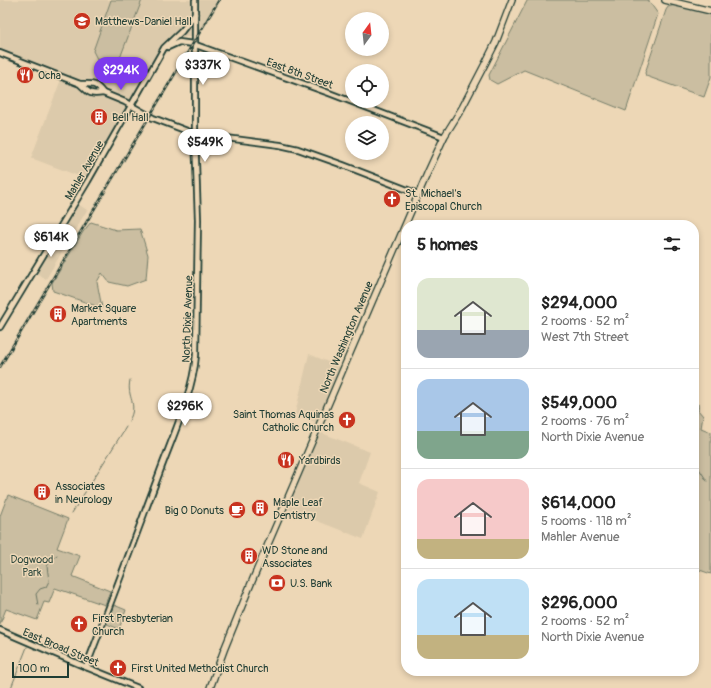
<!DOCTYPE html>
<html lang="en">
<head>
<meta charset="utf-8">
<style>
  :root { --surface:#fff; --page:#f6f6f6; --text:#222; --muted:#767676; --line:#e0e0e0; --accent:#7c3aed }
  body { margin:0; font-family:Pangolin,sans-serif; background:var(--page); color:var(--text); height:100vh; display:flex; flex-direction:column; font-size:15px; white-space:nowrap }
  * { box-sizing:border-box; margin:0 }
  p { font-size:13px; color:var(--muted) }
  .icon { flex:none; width:22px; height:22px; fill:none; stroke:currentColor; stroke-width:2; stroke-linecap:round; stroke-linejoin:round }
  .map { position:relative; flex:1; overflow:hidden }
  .side { position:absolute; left:401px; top:220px; width:298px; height:456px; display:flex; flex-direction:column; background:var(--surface); border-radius:16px; box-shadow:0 2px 6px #0003 }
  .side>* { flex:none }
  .needle { width:26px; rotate:15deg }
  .fabs { position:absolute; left:345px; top:12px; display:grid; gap:8px }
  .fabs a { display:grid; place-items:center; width:44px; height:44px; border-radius:50%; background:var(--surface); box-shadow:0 2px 6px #0003; font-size:20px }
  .scale { position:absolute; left:12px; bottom:10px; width:57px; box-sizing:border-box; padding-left:4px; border:2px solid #1f3d34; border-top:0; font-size:11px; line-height:14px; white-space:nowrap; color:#1f3d34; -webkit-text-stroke:3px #edd7b6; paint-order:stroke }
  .price { position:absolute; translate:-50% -34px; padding:0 9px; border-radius:14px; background:#fff; color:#222; font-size:13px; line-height:26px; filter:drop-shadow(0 1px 2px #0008) }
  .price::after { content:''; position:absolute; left:50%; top:24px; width:12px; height:9px; margin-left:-6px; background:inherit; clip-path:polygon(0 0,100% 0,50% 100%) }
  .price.on { background:var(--accent); color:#fff }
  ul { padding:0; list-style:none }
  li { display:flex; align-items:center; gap:12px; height:100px; padding:0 16px }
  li+li { border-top:1px solid var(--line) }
  li span { display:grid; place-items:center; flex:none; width:112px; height:80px; border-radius:12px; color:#555 }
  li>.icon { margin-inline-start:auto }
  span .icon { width:48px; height:48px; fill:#fffc; stroke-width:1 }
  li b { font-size:17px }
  h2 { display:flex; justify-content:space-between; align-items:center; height:48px; padding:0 16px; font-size:17px }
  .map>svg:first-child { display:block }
  .built { fill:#dccaab }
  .green { fill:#cbbea1; stroke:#757e6a }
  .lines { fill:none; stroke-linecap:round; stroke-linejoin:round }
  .stream { stroke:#697563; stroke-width:1 }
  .minor-casing { stroke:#1f3d34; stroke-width:8 }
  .major-casing { stroke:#1f3d34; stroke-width:8 }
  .minor { stroke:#edd7b6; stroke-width:4.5 }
  .major { stroke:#edd7b6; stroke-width:5.5 }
  .rail-casing { stroke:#1f3d34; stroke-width:2.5 }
  .rail { stroke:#edd7b6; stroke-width:1; stroke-dasharray:3; stroke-linecap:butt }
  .labels { text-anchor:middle; stroke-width:3; stroke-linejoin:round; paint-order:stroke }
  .poi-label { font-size:11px; fill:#1f3d34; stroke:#edd7b6; text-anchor:start }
  .street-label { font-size:11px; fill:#1f3d34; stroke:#edd7b6 }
  .park-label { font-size:11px; fill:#304a3f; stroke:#edd7b6 }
</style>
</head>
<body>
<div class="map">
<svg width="711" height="688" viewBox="0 0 711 688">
  <rect width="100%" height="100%" fill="#edd7b6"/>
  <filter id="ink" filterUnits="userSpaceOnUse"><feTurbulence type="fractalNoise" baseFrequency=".025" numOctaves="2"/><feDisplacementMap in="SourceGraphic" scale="8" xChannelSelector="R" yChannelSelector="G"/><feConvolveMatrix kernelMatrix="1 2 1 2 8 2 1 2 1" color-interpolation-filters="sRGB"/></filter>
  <g filter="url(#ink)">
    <g class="built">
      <path d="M0,0H217L196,37H186L178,39L162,47L129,102L89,176L84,178L31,158L63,74L0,50Z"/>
      <path d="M78,204L87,210L46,279L37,273Z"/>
      <path d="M309,354L340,367L317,423L295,414Z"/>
      <path d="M322,433L370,452L359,483L380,492L363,539L287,509L318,436Z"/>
    </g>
    <g class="green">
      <path d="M111,0H142L120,58C112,65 106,62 97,59L93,51Z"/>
      <path d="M528,0H648L658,14L626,111L524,70L497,84L490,80L489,75L527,1Z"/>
      <path d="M675,5L711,14V77L704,97L646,76L645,73L666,10L668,7Z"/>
      <path d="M91,222L116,230L140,229L148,255L146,279L127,286L109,282L102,273L97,282L102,308L53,291L52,283L83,232Z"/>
      <path d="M694,403L699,405L698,410L703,416L701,428L711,432V574L694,568Z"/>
      <path d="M8,495L68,519L57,548L80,556L72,576L110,591L105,605L55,588L49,603L44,602L37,620L6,609L0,624V516Z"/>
      <path d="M114,605L126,610L119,629L107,624Z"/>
    </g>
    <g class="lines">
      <g class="stream">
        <path d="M129,421C139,402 126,399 130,380"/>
        <path d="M694,461L707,481"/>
        <path d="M72,513L126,427"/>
        <path d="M38,605L36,594L40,589L46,587L49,581L47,566L51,560L57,555"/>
        <path d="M11,688L27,647"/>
      </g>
      <defs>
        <g id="minor">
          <path d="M168,47L179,42L193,44L329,93L444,137"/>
          <path d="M0,53L80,84C92,84 95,82 103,93C89,95 90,93 80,84"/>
          <path d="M103,93L125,102L153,118L195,134L280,145L298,149L343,165L418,194"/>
          <path d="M0,327L88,181L164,48L182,31L195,14"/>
          <path d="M0,630L86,667L138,688"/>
          <path d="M86,667C111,603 135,538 159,474C172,438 193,393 196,355L198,220L195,134V0"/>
        </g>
        <g id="major">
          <path d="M665,0L711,11"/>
          <path d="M210,688L224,650L250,586L427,174L444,137L462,108L487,60L496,42L512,0"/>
        </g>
      </defs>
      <use href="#minor" class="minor-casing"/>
      <use href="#major" class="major-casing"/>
      <use href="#minor" class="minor"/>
      <use href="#major" class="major"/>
      <defs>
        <path id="rail" d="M0,367L219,0"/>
      </defs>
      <use href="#rail" class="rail-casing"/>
      <use href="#rail" class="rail"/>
    </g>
  </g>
  <defs>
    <symbol id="university-disc" viewBox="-11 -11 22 22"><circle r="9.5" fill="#c8321e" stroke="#edd7b6"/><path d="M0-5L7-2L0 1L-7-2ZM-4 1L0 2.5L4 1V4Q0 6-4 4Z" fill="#fff"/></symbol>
    <symbol id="restaurant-disc" viewBox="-11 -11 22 22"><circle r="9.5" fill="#c8321e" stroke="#edd7b6"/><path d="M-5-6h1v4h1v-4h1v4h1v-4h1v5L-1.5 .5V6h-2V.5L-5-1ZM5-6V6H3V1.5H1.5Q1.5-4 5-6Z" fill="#fff"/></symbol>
    <symbol id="building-disc" viewBox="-11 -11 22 22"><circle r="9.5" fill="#c8321e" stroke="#edd7b6"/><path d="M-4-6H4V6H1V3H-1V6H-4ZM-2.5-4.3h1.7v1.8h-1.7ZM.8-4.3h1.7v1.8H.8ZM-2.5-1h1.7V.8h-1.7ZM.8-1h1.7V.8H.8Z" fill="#fff"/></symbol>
    <symbol id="church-disc" viewBox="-11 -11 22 22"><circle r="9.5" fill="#c8321e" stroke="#edd7b6"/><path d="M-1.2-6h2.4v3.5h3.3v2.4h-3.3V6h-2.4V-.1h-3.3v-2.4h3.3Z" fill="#fff"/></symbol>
    <symbol id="cafe-disc" viewBox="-11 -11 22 22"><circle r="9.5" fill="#c8321e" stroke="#edd7b6"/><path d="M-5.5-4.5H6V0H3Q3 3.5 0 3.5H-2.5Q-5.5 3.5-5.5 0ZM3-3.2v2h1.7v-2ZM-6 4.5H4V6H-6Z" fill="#fff"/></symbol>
    <symbol id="bank-disc" viewBox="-11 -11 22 22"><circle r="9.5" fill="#c8321e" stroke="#edd7b6"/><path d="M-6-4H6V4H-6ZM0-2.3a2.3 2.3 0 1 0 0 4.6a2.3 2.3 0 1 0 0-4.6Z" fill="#fff"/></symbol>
  </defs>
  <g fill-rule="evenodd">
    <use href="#university-disc" x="72" y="11" width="20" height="20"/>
    <use href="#restaurant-disc" x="15" y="65" width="20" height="20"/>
    <use href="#building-disc" x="89" y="107" width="20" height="20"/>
    <use href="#church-disc" x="382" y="189" width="20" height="20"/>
    <use href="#building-disc" x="48" y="304" width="20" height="20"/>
    <use href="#church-disc" x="337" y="410" width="20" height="20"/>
    <use href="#restaurant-disc" x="276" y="450" width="20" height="20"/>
    <use href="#building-disc" x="32" y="482" width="20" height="20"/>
    <use href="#building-disc" x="250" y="498" width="20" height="20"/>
    <use href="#cafe-disc" x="227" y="500" width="20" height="20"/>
    <use href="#building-disc" x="239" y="546" width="20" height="20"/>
    <use href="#bank-disc" x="267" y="573" width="20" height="20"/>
    <use href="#church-disc" x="69" y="614" width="20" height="20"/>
    <use href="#church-disc" x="108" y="658" width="20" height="20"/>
  </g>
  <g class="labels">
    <g class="poi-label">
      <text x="95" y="25">Matthews-Daniel Hall</text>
      <text x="38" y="79">Ocha</text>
      <text x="112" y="121">Bell Hall</text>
      <text x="405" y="197">St. Michael's<tspan x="405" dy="13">Episcopal Church</tspan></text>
      <text x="71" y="312">Market Square<tspan x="71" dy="13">Apartments</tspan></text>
      <text x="334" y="418" text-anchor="end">Saint Thomas Aquinas<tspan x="334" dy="13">Catholic Church</tspan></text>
      <text x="299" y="464">Yardbirds</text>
      <text x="55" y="490">Associates<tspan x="55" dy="13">in Neurology</tspan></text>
      <text x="273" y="506">Maple Leaf<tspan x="273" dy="13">Dentistry</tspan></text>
      <text x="224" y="514" text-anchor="end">Big O Donuts</text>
      <text x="262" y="554">WD Stone and<tspan x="262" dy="13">Associates</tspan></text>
      <text x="290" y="587">U.S. Bank</text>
      <text x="92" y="622">First Presbyterian<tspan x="92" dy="13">Church</tspan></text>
      <text x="131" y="672">First United Methodist Church</text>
    </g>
    <g class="street-label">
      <text transform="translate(300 73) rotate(20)" y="4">East 8th Street</text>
      <text transform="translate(84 170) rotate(-60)" y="4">Mahler Avenue</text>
      <text transform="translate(187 319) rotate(-88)" y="4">North Dixie Avenue</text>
      <text transform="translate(346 337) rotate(-67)" y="4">North Washington Avenue</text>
      <text transform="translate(61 647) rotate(23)" y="4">East Broad Street</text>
    </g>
    <g class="park-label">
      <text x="32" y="563">Dogwood<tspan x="32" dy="13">Park</tspan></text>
    </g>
  </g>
</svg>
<div class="fabs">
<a><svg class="needle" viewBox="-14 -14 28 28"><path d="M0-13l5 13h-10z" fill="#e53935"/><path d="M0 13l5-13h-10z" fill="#767676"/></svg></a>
<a><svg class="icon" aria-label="locate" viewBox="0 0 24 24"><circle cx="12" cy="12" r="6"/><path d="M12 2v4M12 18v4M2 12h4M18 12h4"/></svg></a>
<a><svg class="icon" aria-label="layers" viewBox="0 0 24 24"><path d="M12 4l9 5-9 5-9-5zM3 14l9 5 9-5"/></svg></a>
</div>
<div class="scale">100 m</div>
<b class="price" style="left:203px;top:86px">$337K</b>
<b class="price on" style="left:121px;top:91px">$294K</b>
<b class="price" style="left:205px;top:163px">$549K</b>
<b class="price" style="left:51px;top:258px">$614K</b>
<b class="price" style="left:185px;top:427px">$296K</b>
<section class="side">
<h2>5 homes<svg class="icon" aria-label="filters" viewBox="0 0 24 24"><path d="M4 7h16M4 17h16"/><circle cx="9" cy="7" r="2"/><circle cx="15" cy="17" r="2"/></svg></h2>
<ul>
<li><span style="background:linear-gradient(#dfe7d0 65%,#9aa5b1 0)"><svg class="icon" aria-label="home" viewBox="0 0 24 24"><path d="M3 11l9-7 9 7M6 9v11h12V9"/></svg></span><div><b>$294,000</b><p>2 rooms · 52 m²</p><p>West 7th Street</p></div></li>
<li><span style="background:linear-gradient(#a9c7e8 65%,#7fa58c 0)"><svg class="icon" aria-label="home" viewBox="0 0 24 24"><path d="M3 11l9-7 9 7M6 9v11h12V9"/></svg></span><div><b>$549,000</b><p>2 rooms · 76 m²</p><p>North Dixie Avenue</p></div></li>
<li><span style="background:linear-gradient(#f6c9c9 75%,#c2b280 0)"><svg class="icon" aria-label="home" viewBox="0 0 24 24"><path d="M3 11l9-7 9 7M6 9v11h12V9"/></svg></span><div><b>$614,000</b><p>5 rooms · 118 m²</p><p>Mahler Avenue</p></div></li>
<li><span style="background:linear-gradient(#bfe0f5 70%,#c2b280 0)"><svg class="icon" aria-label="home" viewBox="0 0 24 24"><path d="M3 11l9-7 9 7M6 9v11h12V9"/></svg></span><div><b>$296,000</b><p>2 rooms · 52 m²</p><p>North Dixie Avenue</p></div></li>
</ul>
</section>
</div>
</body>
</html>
